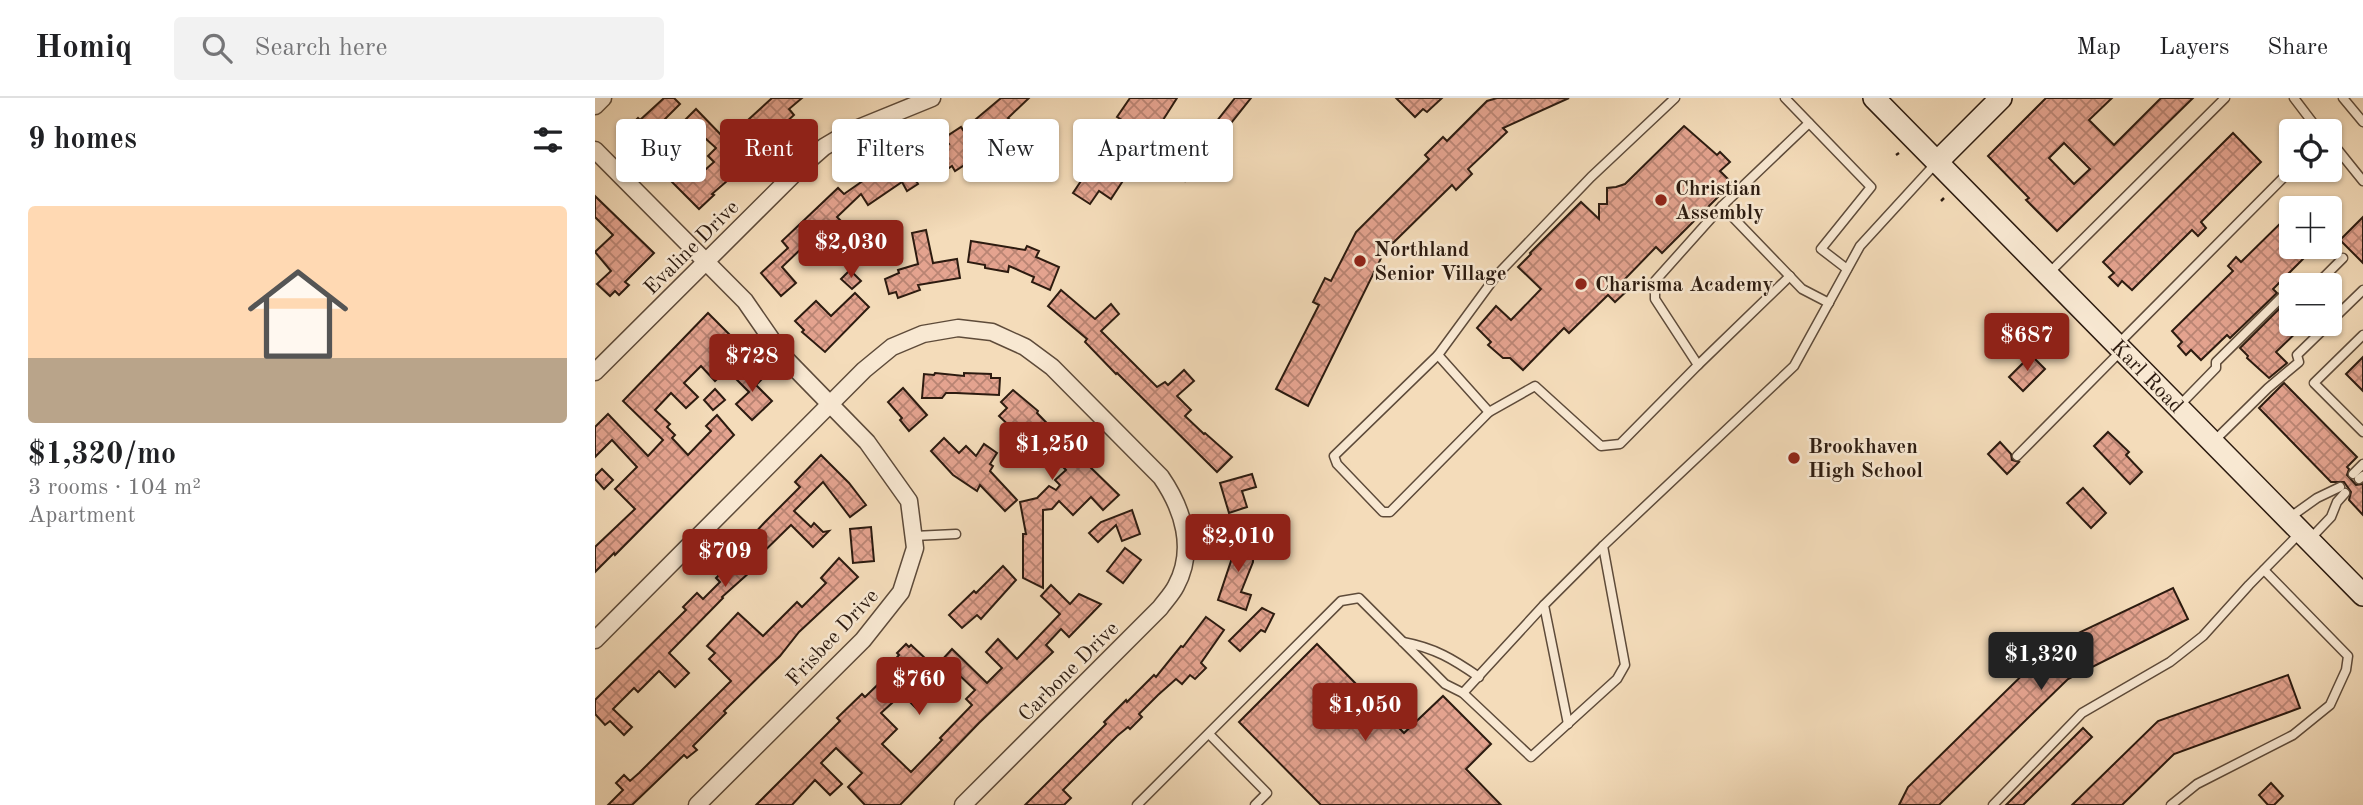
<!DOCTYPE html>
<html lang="en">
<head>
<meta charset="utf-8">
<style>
  :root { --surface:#fff; --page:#f2f2f2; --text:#202124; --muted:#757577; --line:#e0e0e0; --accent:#8f2418 }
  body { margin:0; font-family:"Old Standard TT",serif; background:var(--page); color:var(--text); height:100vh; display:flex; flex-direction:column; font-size:26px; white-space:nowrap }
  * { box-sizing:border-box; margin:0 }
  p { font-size:23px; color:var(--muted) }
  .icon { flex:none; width:38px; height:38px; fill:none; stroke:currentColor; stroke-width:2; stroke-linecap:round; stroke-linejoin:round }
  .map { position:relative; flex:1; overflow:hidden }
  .sheet { display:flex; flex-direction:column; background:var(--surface); width:595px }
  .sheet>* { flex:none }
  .guide { position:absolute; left:21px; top:21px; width:665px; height:63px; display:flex; gap:14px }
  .fabs { position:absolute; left:1684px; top:21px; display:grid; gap:14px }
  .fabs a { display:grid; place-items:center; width:63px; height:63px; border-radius:7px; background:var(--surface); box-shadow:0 2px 5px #0004; font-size:35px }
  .price { position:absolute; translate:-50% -60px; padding:0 16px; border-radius:7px; background:var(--accent); color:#fff; font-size:23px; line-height:46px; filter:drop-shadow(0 2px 4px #0008) }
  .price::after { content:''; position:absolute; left:50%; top:42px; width:21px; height:16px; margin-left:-10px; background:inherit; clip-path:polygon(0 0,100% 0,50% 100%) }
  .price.selected { background:#222; color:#fff }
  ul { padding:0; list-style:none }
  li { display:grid; align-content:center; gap:14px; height:371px; padding:0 28px }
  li+li { border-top:2px solid var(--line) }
  li span { display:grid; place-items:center; height:217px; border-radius:7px; color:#555 }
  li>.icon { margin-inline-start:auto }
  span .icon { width:126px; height:126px; fill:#fffc; stroke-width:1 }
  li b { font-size:30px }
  h2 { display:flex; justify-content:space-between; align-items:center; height:84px; padding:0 28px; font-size:30px }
  .chip { padding:0 24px; border-radius:7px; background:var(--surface); box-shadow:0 2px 5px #0004; font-size:24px; line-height:63px }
  .chip.selected { background:var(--accent); color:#fff }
  header { display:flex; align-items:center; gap:42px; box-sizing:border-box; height:98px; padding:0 35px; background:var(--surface); border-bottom:2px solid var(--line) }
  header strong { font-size:33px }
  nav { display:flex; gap:38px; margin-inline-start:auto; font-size:24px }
  .search { width:490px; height:63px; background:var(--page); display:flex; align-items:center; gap:18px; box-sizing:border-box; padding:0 24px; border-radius:7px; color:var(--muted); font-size:26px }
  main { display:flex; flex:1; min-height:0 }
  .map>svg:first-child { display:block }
  .building { fill:url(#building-cross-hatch); stroke:#2c1b10; stroke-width:2; fill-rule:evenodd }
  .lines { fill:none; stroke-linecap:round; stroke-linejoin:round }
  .service-casing { stroke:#5e4b3a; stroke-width:11 }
  .minor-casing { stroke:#5e4b3a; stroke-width:19 }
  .secondary-casing { stroke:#2c1b10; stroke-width:24 }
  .path { stroke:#2c1b10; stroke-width:2.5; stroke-dasharray:5 3.5; stroke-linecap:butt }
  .service { stroke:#f8e8d2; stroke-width:8 }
  .minor { stroke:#f8e8d2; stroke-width:16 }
  .secondary { stroke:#f8e8d2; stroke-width:21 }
  .poi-dot { fill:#8f2418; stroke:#f8e8d2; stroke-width:2.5 }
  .labels { text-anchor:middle; stroke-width:5; stroke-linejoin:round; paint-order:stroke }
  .poi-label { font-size:21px; font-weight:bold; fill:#2c1b10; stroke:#f8e8d2; text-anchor:start }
  .street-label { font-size:21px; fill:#2c1b10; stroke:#f8e8d2 }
</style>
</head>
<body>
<header>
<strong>Homiq</strong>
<div class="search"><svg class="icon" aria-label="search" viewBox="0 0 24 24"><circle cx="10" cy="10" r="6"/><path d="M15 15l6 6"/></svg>Search here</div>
<nav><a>Map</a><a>Layers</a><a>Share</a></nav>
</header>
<main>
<section class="sheet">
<h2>9 homes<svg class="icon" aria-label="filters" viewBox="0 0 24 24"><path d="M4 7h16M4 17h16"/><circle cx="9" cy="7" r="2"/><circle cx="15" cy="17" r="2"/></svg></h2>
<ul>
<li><span style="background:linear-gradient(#ffd9b3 70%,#b9a48a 0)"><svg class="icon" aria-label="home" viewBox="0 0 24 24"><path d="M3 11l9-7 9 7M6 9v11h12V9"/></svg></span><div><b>$1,320/mo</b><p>3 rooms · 104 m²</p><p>Apartment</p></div></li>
</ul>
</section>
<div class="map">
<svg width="1768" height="707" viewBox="0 0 1768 707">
  <defs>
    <pattern id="building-cross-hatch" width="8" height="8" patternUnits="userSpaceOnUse" patternTransform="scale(1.75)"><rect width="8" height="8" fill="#e4a38f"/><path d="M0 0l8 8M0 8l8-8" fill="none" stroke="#b98473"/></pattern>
  </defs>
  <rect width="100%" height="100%" fill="#f4dcba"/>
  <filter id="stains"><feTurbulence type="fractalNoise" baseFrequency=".00286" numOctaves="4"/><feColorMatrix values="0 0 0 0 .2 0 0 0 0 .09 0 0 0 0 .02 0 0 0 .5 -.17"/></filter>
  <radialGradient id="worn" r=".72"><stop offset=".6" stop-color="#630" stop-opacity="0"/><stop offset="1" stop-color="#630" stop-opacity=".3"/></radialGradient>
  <g class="building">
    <path d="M69,0H79L85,6L64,27L85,49L73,60L60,47L50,57L28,35L43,20L45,22Z"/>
    <path d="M177,0H207L194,11L199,17L144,67L147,70L117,96L119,97L104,111L76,83L91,68L102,79L119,64L113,58L121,50L90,22L101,11L131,42Z"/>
    <path d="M406,0H434L413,20L420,27L402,43L412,57L399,67L390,54L360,73L357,68L351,72L346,64L320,81L323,86L312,93L307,84L273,107L266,96L242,119L261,138L252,148L231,127L187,169L201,185L186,198L166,175L193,150L187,143L243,90L249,96L269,82L266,77L287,63L293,73L329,50L334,59L354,46L349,40L366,29L368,32Z"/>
    <path d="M535,0H582L568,22L570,24L563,34L561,32L516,101L504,93L495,106L478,95L527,22L522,19Z"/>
    <path d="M640,0H656L590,83L581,75Z"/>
    <path d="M801,0H847L832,14L828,11L820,19Z"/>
    <path d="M902,0H974L908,30L912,34L873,71L877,76L861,92L857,87L798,145L795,142L713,308L681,291L724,207L718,204L730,180L736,183L761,134L834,61L830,57L848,39L852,43L892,3Z"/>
    <path d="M1451,0H1517L1494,22L1519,47L1566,0H1598L1462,133L1431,102L1434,100L1393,58ZM1469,45L1495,71L1479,86L1454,60Z"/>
    <path d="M1089,28L1122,57L1125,54L1135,64L1125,73L1137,85L1067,155L1061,149L1028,183L1035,190L1020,204L1013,197L974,235L969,230L928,272L915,260H908L893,247L896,244L882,230L901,208L916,222L946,191L923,169L936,156L935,155L986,104L1004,121V106H1012V90L1021,89L1030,86Z"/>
    <path d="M1638,35L1666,64L1606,124L1611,130L1603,138L1597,132L1537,192L1527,183L1523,188L1514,179L1519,175L1508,164Z"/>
    <path d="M0,98L59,155L30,184L34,187L24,197L20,193L15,198L2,186L16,173L0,154L18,137L0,119Z"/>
    <path d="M1696,115V149H1720L1678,191L1682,195L1635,240L1632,237L1606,262L1596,252L1591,257L1583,248L1587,244L1577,233L1638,173L1633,168L1641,159L1646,164Z"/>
    <path d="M1768,119V165L1745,142Z"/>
    <path d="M331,132L338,165L362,161L365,180L323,187L325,192L303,200L301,194L294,196L290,181L304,175L303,172L323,166L317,135Z"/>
    <path d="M376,143L430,152L432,148L444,153L441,159L464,169L455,192L437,184L439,179L414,168L413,174L390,170V167L373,164Z"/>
    <path d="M255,172L266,183L257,191L246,181Z"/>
    <path d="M466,192L500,221L516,206L524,216L506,233L562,289L570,284L573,287L589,272L599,283L582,298L596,312L590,318L609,336L610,335L637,359L622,374L522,275L521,276L490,244L492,241L453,208Z"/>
    <path d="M260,195L274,209L230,254L207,234L209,232L200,223L221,203L236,218Z"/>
    <path d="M1691,204L1696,209V226H1710L1681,254L1692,265L1674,280L1652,260L1653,258L1645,250Z"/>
    <path d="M113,215L140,242L121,261L132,272L120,283L106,268L89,285L103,299L91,310L76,295L60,312L75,326L72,329L80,337L77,340L93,357L116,333L111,328L122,317L139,337L20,457L19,455L0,474V449L40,411L20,391L42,369L17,342L0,359V329L13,316L53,358L68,342L28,303Z"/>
    <path d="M1436,257L1450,271L1428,293L1414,279Z"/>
    <path d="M1768,259V293L1751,276Z"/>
    <path d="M150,267L166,282L161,287L177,303L157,322L141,306L154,294L139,279Z"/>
    <path d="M340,275L369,278V275L396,276V280H405L404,297L361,295H351L347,300H327L329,276L339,277Z"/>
    <path d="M1689,285L1762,359L1752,369L1754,371L1752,377L1761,387L1768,386V417L1754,402L1756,394L1749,384H1736L1664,310Z"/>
    <path d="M308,290L332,317L314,333L305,322L307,320L293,304Z"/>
    <path d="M120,291L130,302L118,312L109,302Z"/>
    <path d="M418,292L443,313L442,315L483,357L486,354L495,363L492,366L524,397L508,412L496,399L478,417L464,403L457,411L448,412V490L428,480V436H431L425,404L442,400L454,388L461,392L465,387L460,382L471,372L439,339L437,341L432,336L428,341L404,318L412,310L406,304Z"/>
    <path d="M1513,334L1534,354L1531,357L1547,374L1535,386L1499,348Z"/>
    <path d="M349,340L364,355L371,348L381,358L389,346L402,355L395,366L398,368L395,373L422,402L410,413L385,387L382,393L358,377L336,353Z"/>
    <path d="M1405,344L1416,356L1417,362L1424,364L1412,376L1393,356Z"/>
    <path d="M226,357L254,385L271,407L255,419L228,384L199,413L216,429L219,425L228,434L234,433L218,449L196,427L153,469L156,473L127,499L128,500L74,555L94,575L80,589L64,573L43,594L39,590L18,611L37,629L29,637L15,623L10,627L0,616V602L91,512L88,509L102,495L108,501L125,484L121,480L148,453L146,450L170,424L205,389L200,384Z"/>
    <path d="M7,371L18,382L9,391L0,381V378Z"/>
    <path d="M657,376L661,389L647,393L652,409L634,415L625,385Z"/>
    <path d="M1488,390L1511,415L1496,430L1472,405Z"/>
    <path d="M537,412L545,436L527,443L521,427L503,444L494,435L506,424Z"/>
    <path d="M666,424L681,425L680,441L665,440Z"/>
    <path d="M276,429L279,463L258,465L255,431Z"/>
    <path d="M640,440L659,441L658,464L646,494L656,497L651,512L623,502L637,460Z"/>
    <path d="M530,450L546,462L528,485L512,473Z"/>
    <path d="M244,460L263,479L204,534L185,558L129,613L131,615L98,648L102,652L92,660L89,657L37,707H13L28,692L21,685L29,677L35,683L44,675L136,583L114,561L120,555L112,548L143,515L168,538L202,504L207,509L231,485L226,480Z"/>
    <path d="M408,468L421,482L386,521L382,517L367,530L354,517L379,493L381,495Z"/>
    <path d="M456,487L475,506L484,496L506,506L474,539L466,531L451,547L458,554L384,625L305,707H270L253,689L267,675L241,650L226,665L247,686L235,697L220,682L197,707H161L245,623L242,620L267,596L270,599L301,569L297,565L304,557L302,555L311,546L314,549L316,547L331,561L310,583L330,603L322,611L307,596L286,615L302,631L287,646L316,674L347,642L345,640L377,607L371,601L380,592L361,574L348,586L336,574L357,551L392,585L407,570L391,554L403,541L422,561L465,516L446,498Z"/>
    <path d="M1578,490L1593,521L1473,581L1344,707H1304L1313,689L1458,547Z"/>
    <path d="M667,510L679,516L670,534L666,532L645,553L634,543Z"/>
    <path d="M611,519L629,532L606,565L611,570L600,581L595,577L587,586L581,581L563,597L544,616L547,619L535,631L533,629L522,638L468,692L476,700L469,707H430L511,626L509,624L531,602L532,604L559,577L561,579L586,548L588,549Z"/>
    <path d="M722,546L809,635L848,598L896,646L871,671L906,707H726L644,624Z"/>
    <path d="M1693,577L1705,610L1579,656L1527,707H1477L1563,623Z"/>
    <path d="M1488,630L1497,639L1428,707H1411Z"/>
    <path d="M1676,685L1688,698L1679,707H1673L1664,697Z"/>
  </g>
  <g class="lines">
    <defs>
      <g id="service">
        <path d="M1080,0L996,79L901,178L843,257L894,314L940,288L1006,348L1025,346L1103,267L1060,201V183L1127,108L1207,191L1234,205"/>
        <path d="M1190,0L1276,89L1226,151L1252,171"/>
        <path d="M1699,0L1718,25V33"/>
        <path d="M1748,0L1768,24"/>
        <path d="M1734,53L1743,52L1768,83"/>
        <path d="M1127,108L1214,25"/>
        <path d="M1453,176L1630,0"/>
        <path d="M1721,187L1748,160"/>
        <path d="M1734,225L1768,192"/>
        <path d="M1768,237L1719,285L1768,334"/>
        <path d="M1524,245L1696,72"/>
        <path d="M843,257L739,358L742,366L788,414H795L894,314"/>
        <path d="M1103,267L1195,178"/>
        <path d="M1583,309L1621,270V264L1696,190"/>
        <path d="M1620,342L1673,290L1704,264L1702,257L1734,226"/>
        <path d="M1422,358L1527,252"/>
        <path d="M1758,376L1768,366"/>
        <path d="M1764,381L1768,378"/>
        <path d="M1694,420L1722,400L1745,389"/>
        <path d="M319,438L361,436"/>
        <path d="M1716,440L1736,419L1742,404L1750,395"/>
        <path d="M808,544C840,550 858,561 884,579"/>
        <path d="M868,595L949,507"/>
        <path d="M973,626L949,507L1008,448"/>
        <path d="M614,636L672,695L660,707"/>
        <path d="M542,707L746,503L764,500L850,586L868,595L936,659L1022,581L1030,567L1008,448L1199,268L1265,148L1342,64"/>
        <path d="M1398,707L1487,615L1575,564L1608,538L1654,487L1706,434"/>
        <path d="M1576,707L1602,686L1698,637L1735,607L1751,572L1753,558L1669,472"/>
      </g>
      <g id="minor">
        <path d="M0,8L8,0"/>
        <path d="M0,52L150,203L188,258L272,344L314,403L320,450L306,494L268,542L102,707"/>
        <path d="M0,274L205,70L229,49L256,33L337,0"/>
        <path d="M0,542L269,272L297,249L328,236L363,230L397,234L430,249L457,269L566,379C588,411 601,451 581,488C577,496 570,503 565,510L368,707"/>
      </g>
      <g id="secondary">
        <path id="s1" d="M1279,0L1768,497"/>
        <path d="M1342,64L1406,0"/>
      </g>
    </defs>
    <use href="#service" class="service-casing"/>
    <use href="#minor" class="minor-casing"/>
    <use href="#secondary" class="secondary-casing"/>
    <g class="path">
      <path d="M1301,57L1304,55"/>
      <path d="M1346,103L1349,100"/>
    </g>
    <use href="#service" class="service"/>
    <use href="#minor" class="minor"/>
    <use href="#secondary" class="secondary"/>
  </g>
  <g class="poi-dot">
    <circle cx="1066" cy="102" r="7"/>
    <circle cx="765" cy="163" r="7"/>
    <circle cx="986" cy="186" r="7"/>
    <circle cx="1199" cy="360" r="7"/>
  </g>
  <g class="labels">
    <g class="poi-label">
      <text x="1080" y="97">Christian<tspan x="1080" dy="24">Assembly</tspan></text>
      <text x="779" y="158">Northland<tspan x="779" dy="24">Senior Village</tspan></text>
      <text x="1000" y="193">Charisma Academy</text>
      <text x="1213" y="355">Brookhaven<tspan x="1213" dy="24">High School</tspan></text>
    </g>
    <g class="street-label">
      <text transform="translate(96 149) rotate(-45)" y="7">Evaline Drive</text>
      <text dy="7" stroke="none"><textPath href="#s1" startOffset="390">Karl Road</textPath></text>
      <text transform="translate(237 539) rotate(-47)" y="7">Frisbee Drive</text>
      <text transform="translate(473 573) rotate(-45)" y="7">Carbone Drive</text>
    </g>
  </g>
  <rect width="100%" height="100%" filter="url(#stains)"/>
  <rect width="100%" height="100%" fill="url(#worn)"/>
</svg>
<div class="fabs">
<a><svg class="icon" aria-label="locate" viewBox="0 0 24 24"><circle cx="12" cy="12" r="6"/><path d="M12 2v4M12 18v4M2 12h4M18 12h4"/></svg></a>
<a>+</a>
<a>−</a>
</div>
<b class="price" style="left:256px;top:182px">$2,030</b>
<b class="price" style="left:1432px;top:275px">$687</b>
<b class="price" style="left:157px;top:296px">$728</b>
<b class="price" style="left:457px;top:384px">$1,250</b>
<b class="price" style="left:643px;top:476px">$2,010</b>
<b class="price" style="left:130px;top:491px">$709</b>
<b class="price selected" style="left:1446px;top:594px">$1,320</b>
<b class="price" style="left:324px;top:619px">$760</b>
<b class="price" style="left:770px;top:645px">$1,050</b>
<div class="guide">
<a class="chip">Buy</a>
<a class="chip selected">Rent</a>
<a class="chip">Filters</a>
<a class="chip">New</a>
<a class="chip">Apartment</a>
</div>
</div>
</main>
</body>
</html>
